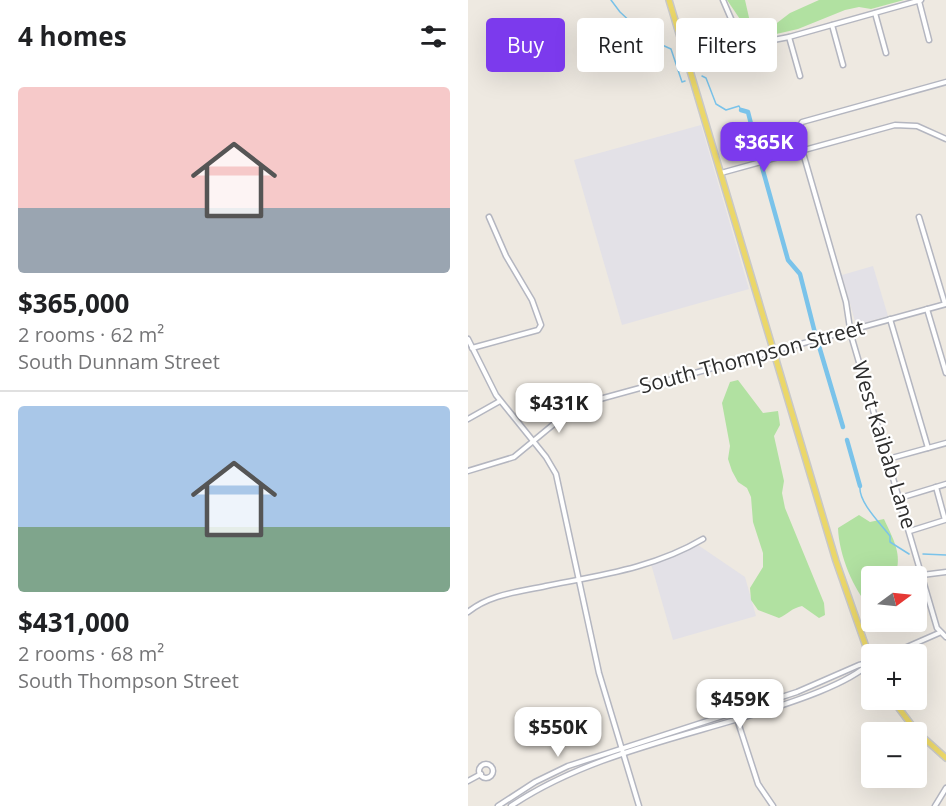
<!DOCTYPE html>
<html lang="en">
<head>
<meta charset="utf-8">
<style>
  :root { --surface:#fff; --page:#f2f2f2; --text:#202124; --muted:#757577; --line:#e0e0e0; --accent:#7c3aed }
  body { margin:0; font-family:"Open Sans",sans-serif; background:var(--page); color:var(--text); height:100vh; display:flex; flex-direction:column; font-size:22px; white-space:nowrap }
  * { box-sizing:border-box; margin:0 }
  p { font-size:20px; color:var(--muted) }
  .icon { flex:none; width:33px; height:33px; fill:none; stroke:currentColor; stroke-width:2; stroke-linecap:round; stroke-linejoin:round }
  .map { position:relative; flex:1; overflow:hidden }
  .details { display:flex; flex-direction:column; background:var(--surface); width:468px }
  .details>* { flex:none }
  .guide { position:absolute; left:18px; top:18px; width:369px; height:54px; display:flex; gap:12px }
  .needle { width:39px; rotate:75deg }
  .fabs { position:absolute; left:393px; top:566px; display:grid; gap:12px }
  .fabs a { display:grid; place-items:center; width:66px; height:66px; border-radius:6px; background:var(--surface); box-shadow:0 6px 24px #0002; font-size:30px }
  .price { position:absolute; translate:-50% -51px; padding:0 14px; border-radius:12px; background:#fff; color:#222; font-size:20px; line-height:39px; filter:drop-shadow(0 2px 3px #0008) }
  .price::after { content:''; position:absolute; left:50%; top:36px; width:18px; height:14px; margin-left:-9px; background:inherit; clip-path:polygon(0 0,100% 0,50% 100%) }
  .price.active { background:var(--accent); color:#fff }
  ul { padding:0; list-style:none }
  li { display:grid; align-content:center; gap:12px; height:318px; padding:0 18px }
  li+li { border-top:2px solid var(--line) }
  li span { display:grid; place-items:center; height:186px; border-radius:6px; color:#555 }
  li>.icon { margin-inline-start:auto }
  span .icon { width:108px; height:108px; fill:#fffc; stroke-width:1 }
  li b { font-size:26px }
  h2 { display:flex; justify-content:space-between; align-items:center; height:72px; padding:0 18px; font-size:26px }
  .tag { padding:0 21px; border-radius:6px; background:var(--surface); box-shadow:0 6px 24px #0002; font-size:21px; line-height:54px }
  .tag.active { background:var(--accent); color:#fff }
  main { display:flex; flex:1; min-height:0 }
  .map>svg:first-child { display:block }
  .industrial { fill:#e3e1e7 }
  .green { fill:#b1e1a1 }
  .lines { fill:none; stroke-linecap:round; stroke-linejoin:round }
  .stream { stroke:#7ac3ea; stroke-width:1.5 }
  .canal { stroke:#7ac3ea; stroke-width:4.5 }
  .minor-casing { stroke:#b4b6c0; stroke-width:7 }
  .major-casing { stroke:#c8c8c8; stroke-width:8 }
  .minor { stroke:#fff; stroke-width:4 }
  .major { stroke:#ebd769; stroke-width:5 }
  .labels { text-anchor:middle; stroke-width:4.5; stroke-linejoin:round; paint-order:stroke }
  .street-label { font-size:21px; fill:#2d2d2d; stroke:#fff }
</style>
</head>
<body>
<main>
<section class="details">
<h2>4 homes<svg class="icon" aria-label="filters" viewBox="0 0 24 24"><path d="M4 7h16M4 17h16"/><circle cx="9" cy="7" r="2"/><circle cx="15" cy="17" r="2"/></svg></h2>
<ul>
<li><span style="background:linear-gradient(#f6c9c9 65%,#9aa5b1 0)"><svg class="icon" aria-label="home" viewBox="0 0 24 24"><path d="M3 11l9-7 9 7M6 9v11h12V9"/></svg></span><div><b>$365,000</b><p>2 rooms · 62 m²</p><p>South Dunnam Street</p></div></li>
<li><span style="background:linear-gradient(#a9c7e8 65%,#7fa58c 0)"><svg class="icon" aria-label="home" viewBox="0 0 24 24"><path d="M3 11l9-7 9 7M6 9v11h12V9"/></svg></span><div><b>$431,000</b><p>2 rooms · 68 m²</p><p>South Thompson Street</p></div></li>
</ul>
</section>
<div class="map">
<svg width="478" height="806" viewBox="0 0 478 806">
  <rect width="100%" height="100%" fill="#eee9e1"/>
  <g class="industrial">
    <path d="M233,125L281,289L154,325L106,160Z"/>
    <path d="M405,266L420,316L388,325L374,275Z"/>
    <path d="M227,543L277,577L288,616L205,640L183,564Z"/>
  </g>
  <g class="green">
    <path d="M259,0H277L282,22L276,25Z"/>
    <path d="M351,0H436L403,9L391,7L377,10L330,29L304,35L301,29L322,13Z"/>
    <path d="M270,380L295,413L310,411L312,425L306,436L316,481L314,493L317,508L356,603L357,615L351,618L334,606C324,608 320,614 311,618L290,610L283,600L282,588L295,567V553L285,522L283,497L279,488L270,482L264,471L260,459L262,446L254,403L262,382Z"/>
    <path d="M391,515L402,522L416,519C425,539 435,554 427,576H404L403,609C385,589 371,555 370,528Z"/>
  </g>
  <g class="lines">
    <g class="stream">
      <path d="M143,0L152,12L181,39L203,49L214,82L217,81"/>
      <path d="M234,76L238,78L248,104L258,110L271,106L273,110"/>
      <path d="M392,486C390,502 413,524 422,536V542L441,554"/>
      <path d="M455,554L478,555"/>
    </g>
    <g class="canal">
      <path d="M273,110L280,112L292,159"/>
      <path d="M294,167L320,260L332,274L347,333"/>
      <path d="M351,346L375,427"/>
      <path d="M379,440L392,486"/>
    </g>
    <defs>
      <g id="minor">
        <path d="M255,0L264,21L265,40"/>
        <path d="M451,1L461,40"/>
        <path d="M407,13L418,53"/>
        <path d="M364,25L375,65"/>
        <path d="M321,37L332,76"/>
        <path d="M216,51L253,41L295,42L321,37L453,0"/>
        <path d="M478,82L334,122L329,132L378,302L383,335L469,628L478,637"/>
        <path d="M253,173L427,125L449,126L478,139"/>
        <path d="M451,217L477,304"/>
        <path d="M459,309L478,373"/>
        <path d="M422,319L460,448"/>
        <path d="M0,339L28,395L78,457L88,474L131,673L171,806"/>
        <path d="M4,348L70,330L73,325L64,300L38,256L21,217"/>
        <path d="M0,419L32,401"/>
        <path d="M420,459L478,443"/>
        <path d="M0,471L46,457L98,414L121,402L478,304"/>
        <path d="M432,498L478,484"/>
        <path d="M442,531L477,520L468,487"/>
        <path d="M454,575L478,572"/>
        <path d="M0,612C22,594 51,592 78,586C133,575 186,568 235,539"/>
        <path d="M423,654L471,633"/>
        <path d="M269,719L290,784L305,806"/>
        <circle cx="18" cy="771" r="7"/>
        <path d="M0,781L13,774"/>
        <path d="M30,806L67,782L100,766L329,692L391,665L404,662"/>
        <path d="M43,806C116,757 207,739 290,713C321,703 379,685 402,663"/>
        <path d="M467,806L478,788"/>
      </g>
      <g id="major">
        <path d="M201,0L368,561L404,664"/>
        <path d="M424,699L448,731L478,758"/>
      </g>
    </defs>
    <use href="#minor" class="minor-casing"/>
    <use href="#major" class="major-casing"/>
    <use href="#minor" class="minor"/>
    <use href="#major" class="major"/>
  </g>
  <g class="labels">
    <g class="street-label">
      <text transform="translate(284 357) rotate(-15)" y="7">South Thompson Street</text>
      <text transform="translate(416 445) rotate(73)" y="7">West Kaibab Lane</text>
    </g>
  </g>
</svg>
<div class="fabs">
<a><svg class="needle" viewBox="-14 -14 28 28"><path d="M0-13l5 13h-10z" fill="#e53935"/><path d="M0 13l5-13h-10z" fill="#757577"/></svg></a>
<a>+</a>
<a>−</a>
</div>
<b class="price active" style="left:296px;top:173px">$365K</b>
<b class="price" style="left:91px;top:434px">$431K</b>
<b class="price" style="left:272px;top:730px">$459K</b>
<b class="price" style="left:90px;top:758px">$550K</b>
<div class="guide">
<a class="tag active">Buy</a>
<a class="tag">Rent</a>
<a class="tag">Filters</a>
</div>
</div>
</main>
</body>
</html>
